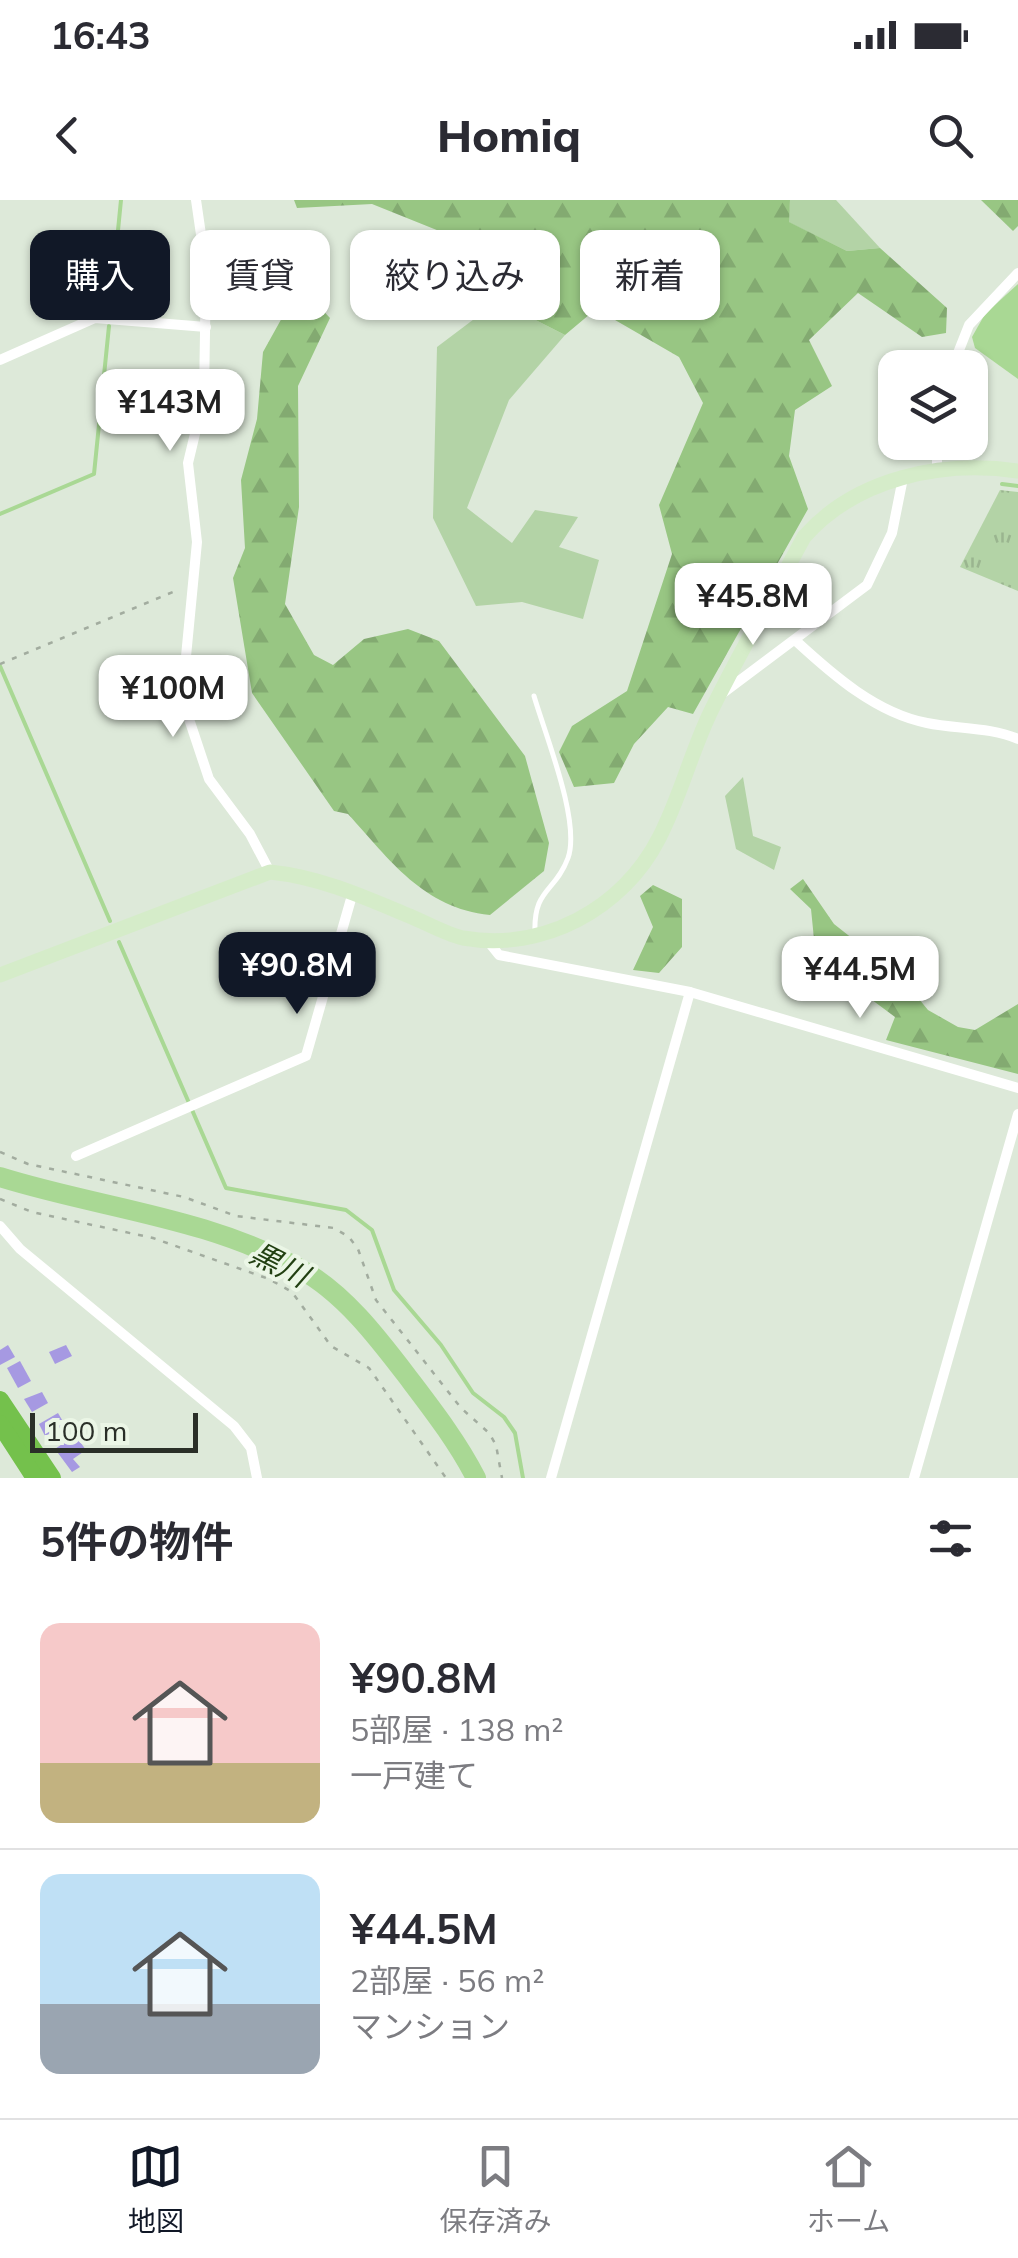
<!DOCTYPE html>
<html lang="ja">
<head>
<meta charset="utf-8">
<style>
  :root { --surface:#fff; --page:#f2f2f3; --text:#2b2b33; --muted:#7c7c81; --line:#e1e1e2; --accent:#111827 }
  body { margin:0; font-family:Mulish,"Noto Sans JP",sans-serif; background:var(--page); color:var(--text); height:100vh; display:flex; flex-direction:column; font-size:38px; white-space:nowrap }
  * { box-sizing:border-box; margin:0 }
  p { font-size:32px; color:var(--muted) }
  .icon { flex:none; width:55px; height:55px; fill:none; stroke:currentColor; stroke-width:2; stroke-linecap:round; stroke-linejoin:round }
  .map { position:relative; height:1278px; overflow:hidden }
  .panel { display:flex; flex-direction:column; background:var(--surface); flex:1 }
  .panel>* { flex:none }
  .hud { position:absolute; left:30px; top:30px; width:960px; height:90px; display:flex; gap:20px }
  .fabs { position:absolute; left:878px; top:150px; display:grid; gap:20px }
  .fabs a { display:grid; place-items:center; width:110px; height:110px; border-radius:20px; background:var(--surface); box-shadow:0 2px 8px #0004; font-size:50px }
  .scale { position:absolute; left:30px; bottom:25px; width:168px; box-sizing:border-box; padding-left:10px; border:5px solid #2a2f28; border-top:0; font-size:28px; line-height:35px; white-space:nowrap; color:#2a2f28; -webkit-text-stroke:8px #ebf6e6; paint-order:stroke }
  .price { position:absolute; translate:-50% -85px; padding:0 22px; border-radius:20px; background:#fff; color:#222; font-size:32px; line-height:65px; filter:drop-shadow(0 2px 5px #0008) }
  .price::after { content:''; position:absolute; left:50%; top:60px; width:30px; height:22px; margin-left:-15px; background:inherit; clip-path:polygon(0 0,100% 0,50% 100%) }
  .price.on { background:var(--accent); color:#fff }
  ul { padding:0; list-style:none }
  li { display:flex; align-items:center; gap:30px; height:250px; padding:0 40px }
  li+li { border-top:2px solid var(--line) }
  li span { display:grid; place-items:center; flex:none; width:280px; height:200px; border-radius:20px; color:#555 }
  li>.icon { margin-inline-start:auto }
  span .icon { width:120px; height:120px; fill:#fffc; stroke-width:1 }
  li b { font-size:42px }
  h2 { display:flex; justify-content:space-between; align-items:center; height:120px; padding:0 40px; font-size:42px }
  .chip { padding:0 35px; border-radius:20px; background:var(--surface); box-shadow:0 2px 8px #0004; font-size:35px; line-height:90px }
  .chip.on { background:var(--accent); color:#fff }
  .status { display:flex; justify-content:space-between; align-items:center; height:70px; padding:0 50px; background:var(--surface); direction:ltr }
  .status svg { height:28px; fill:currentColor }
  header { display:flex; justify-content:space-between; align-items:center; height:130px; padding:0 40px; background:var(--surface); font-size:45px; font-weight:800 }
  .dock { display:flex; justify-content:space-around; align-items:center; height:140px; border-top:2px solid var(--line); background:var(--surface); font-size:28px; color:var(--muted) }
  .dock a { display:grid; justify-items:center; gap:5px }
  .dock .on { color:var(--accent) }
  .map>svg:first-child { display:block }
  .grass { fill:#b3d3a6 }
  .forest { fill:url(#forest-firs) }
  .park { fill:url(#park-tufts) }
  .water { fill:#a9d894 }
  .lines { fill:none; stroke-linecap:round; stroke-linejoin:round }
  .stream { stroke:#a9d894; stroke-width:4 }
  .river { stroke:#a9d894; stroke-width:20 }
  .building { fill:#a699e2 }
  .path { stroke:#a2ac9f; stroke-width:2.5; stroke-dasharray:5 8; stroke-linecap:butt }
  .lane { stroke:#fff; stroke-width:5 }
  .street { stroke:#fff; stroke-width:10 }
  .secondary { stroke:#d5ecc9; stroke-width:15 }
  .highway { stroke:#74c14c; stroke-width:18 }
  .labels { text-anchor:middle; stroke-width:8; stroke-linejoin:round; paint-order:stroke }
  .water-label { font-size:30px; font-style:italic; fill:#224012; stroke:#ebf6e6 }
</style>
</head>
<body>
<div class="status"><b>16:43</b><svg viewBox="0 0 49 12"><path d="M0 12V9h3v3zM5 12V6h3v6zM10 12V3h3v9zM15 12V0h3v12zM26 1h20v11H26zM47 4h2v5h-2z"/></svg></div>
<header><svg class="icon" aria-label="back" viewBox="0 0 24 24"><path d="M15 5l-7 7 7 7"/></svg>Homiq<svg class="icon" aria-label="search" viewBox="0 0 24 24"><circle cx="10" cy="10" r="6"/><path d="M15 15l6 6"/></svg></header>
<div class="map">
<svg width="1018" height="1278" viewBox="0 0 1018 1278">
  <defs>
    <pattern id="forest-firs" width="22" height="20" patternUnits="userSpaceOnUse" patternTransform="scale(2.5)"><rect width="22" height="20" fill="#98c683"/><path d="M5 1l3.5 6h-7zM16 11l3.5 6h-7z" fill="#83aa71"/></pattern>
    <pattern id="park-tufts" width="24" height="20" patternUnits="userSpaceOnUse" patternTransform="scale(2.5)"><rect width="24" height="20" fill="#b3d3a6"/><path d="M3 7l-1-3M5 7V3M7 7l1-3M15 17l-1-3M17 17v-4M19 17l1-3" fill="none" stroke="#9ab58f"/></pattern>
  </defs>
  <rect width="100%" height="100%" fill="#dde9d9"/>
  <g class="grass">
    <path d="M790,0H836L880,48L847,51L788,22Z"/>
    <path d="M498,101L565,135L509,200L467,308L512,343L535,310L578,317L559,347L599,360L583,419L522,402L476,406L433,318L437,147Z"/>
    <path d="M743,577L753,636L781,647L774,670L736,649L725,596Z"/>
  </g>
  <g class="forest">
    <path d="M294,0H790L789,22L847,51L880,48L947,108L946,133L922,137L858,93L809,140L832,186L795,210L789,256L808,309L693,514L668,507L634,544L614,583L574,587L559,552L572,526L627,491L672,354L659,305L703,203L679,157L596,109L565,135L498,101L479,47L372,4L297,8Z"/>
    <path d="M981,0H1018V26L1013,31Z"/>
    <path d="M293,98L312,99L330,118L298,186L299,307L285,404L314,455L333,465L364,439L408,429L439,441L525,556L549,643L544,671L490,715C423,708 390,660 348,614L334,611L252,493L233,378L245,348L241,280L257,219L263,152Z"/>
    <path d="M803,679L834,724L900,776L928,810L958,827L975,830L1018,804V874L886,840L895,817L860,791L835,750L814,739L811,709L790,689Z"/>
    <path d="M653,685L682,699V747L659,773L633,770L653,727L640,696Z"/>
  </g>
  <path class="park" d="M1000,290L1018,292V391L960,367Z"/>
  <path class="water" d="M1018,84V179L975,148L972,137L985,114Z"/>
  <g class="lines">
    <g class="stream">
      <path d="M110,111L121,0"/>
      <path d="M1002,284L1018,286"/>
      <path d="M0,314L94,274L109,126"/>
      <path d="M0,466L110,721"/>
      <path d="M119,742L226,988L346,1010L372,1030L394,1090L441,1145L473,1193L504,1217L515,1233L523,1278"/>
    </g>
    <path class="river" d="M0,977C99,1008 207,1017 300,1069C343,1092 378,1138 407,1176C432,1209 457,1241 476,1278"/>
  </g>
  <g class="building">
    <path d="M8,1145L15,1157L0,1165V1150Z"/>
    <path d="M66,1145L72,1156L55,1164L49,1152Z"/>
    <path d="M20,1161L31,1181L18,1188L7,1168Z"/>
    <path d="M42,1192L48,1203L32,1212L24,1199Z"/>
    <path d="M58,1213L65,1225L45,1236L39,1224Z"/>
    <path d="M75,1235L86,1250L73,1259L80,1267L72,1272L55,1249Z"/>
  </g>
  <g class="lines">
    <g class="path">
      <path d="M914,168L925,159L941,167"/>
      <path d="M883,194L895,184"/>
      <path d="M0,464L180,389"/>
      <path d="M0,952L28,964L184,997L236,1016L334,1028L349,1037L358,1049L376,1100L461,1208L489,1233L496,1245L502,1278"/>
      <path d="M0,999L32,1012L153,1038L269,1079L292,1092L331,1146L369,1168L446,1278"/>
    </g>
    <path class="lane" d="M534,496C545,534 581,622 568,658C555,693 533,688 535,734"/>
    <g class="street">
      <path d="M196,0L206,69L204,196L188,263L197,342L182,498L209,579L250,634L270,672"/>
      <path d="M0,160L95,118L206,127"/>
      <path d="M952,168L969,125L1018,73"/>
      <path d="M937,270V242"/>
      <path d="M796,441C833,475 876,513 927,523C956,529 991,527 1018,539"/>
      <path d="M719,496L867,385L892,333L903,278"/>
      <path d="M487,740L499,755L690,792L1018,888"/>
      <path d="M76,956L306,856L353,692"/>
      <path d="M0,1026L20,1049L234,1226L251,1248L257,1278"/>
      <path d="M551,1278L690,792"/>
      <path d="M914,1278L1018,914"/>
    </g>
    <path class="secondary" d="M0,775L270,672C319,677 362,696 407,715C425,722 445,734 463,738C543,752 623,709 659,638C680,598 691,552 711,511C740,452 773,395 804,337C856,278 942,260 1018,271"/>
    <g class="highway">
      <path d="M0,1200L52,1278"/>
      <path d="M0,1224L35,1278"/>
    </g>
  </g>
  <g class="labels">
    <g class="water-label">
      <text transform="translate(279 1065) rotate(27)" y="10">黒川</text>
    </g>
  </g>
</svg>
<div class="fabs">
<a><svg class="icon" aria-label="layers" viewBox="0 0 24 24"><path d="M12 4l9 5-9 5-9-5zM3 14l9 5 9-5"/></svg></a>
</div>
<div class="scale">100 m</div>
<b class="price" style="left:170px;top:254px">¥143M</b>
<b class="price" style="left:753px;top:448px">¥45.8M</b>
<b class="price" style="left:173px;top:540px">¥100M</b>
<b class="price on" style="left:297px;top:817px">¥90.8M</b>
<b class="price" style="left:860px;top:821px">¥44.5M</b>
<div class="hud">
<a class="chip on">購入</a>
<a class="chip">賃貸</a>
<a class="chip">絞り込み</a>
<a class="chip">新着</a>
</div>
</div>
<section class="panel">
<h2>5件の物件<svg class="icon" aria-label="filters" viewBox="0 0 24 24"><path d="M4 7h16M4 17h16"/><circle cx="9" cy="7" r="2"/><circle cx="15" cy="17" r="2"/></svg></h2>
<ul>
<li><span style="background:linear-gradient(#f6c9c9 70%,#c2b280 0)"><svg class="icon" aria-label="home" viewBox="0 0 24 24"><path d="M3 11l9-7 9 7M6 9v11h12V9"/></svg></span><div><b>¥90.8M</b><p>5部屋 · 138 m²</p><p>一戸建て</p></div></li>
<li><span style="background:linear-gradient(#bfe0f5 65%,#9aa5b1 0)"><svg class="icon" aria-label="home" viewBox="0 0 24 24"><path d="M3 11l9-7 9 7M6 9v11h12V9"/></svg></span><div><b>¥44.5M</b><p>2部屋 · 56 m²</p><p>マンション</p></div></li>
</ul>
</section>
<nav class="dock">
<a class="on"><svg class="icon" aria-label="map" viewBox="0 0 24 24"><path d="M3 6l6-2 6 2 6-2v14l-6 2-6-2-6 2zM9 4v14M15 6v14"/></svg>地図</a>
<a><svg class="icon" aria-label="saved" viewBox="0 0 24 24"><path d="M7 4h10v16l-5-4-5 4z"/></svg>保存済み</a>
<a><svg class="icon" aria-label="home" viewBox="0 0 24 24"><path d="M3 11l9-7 9 7M6 9v11h12V9"/></svg>ホーム</a>
</nav>
</body>
</html>
